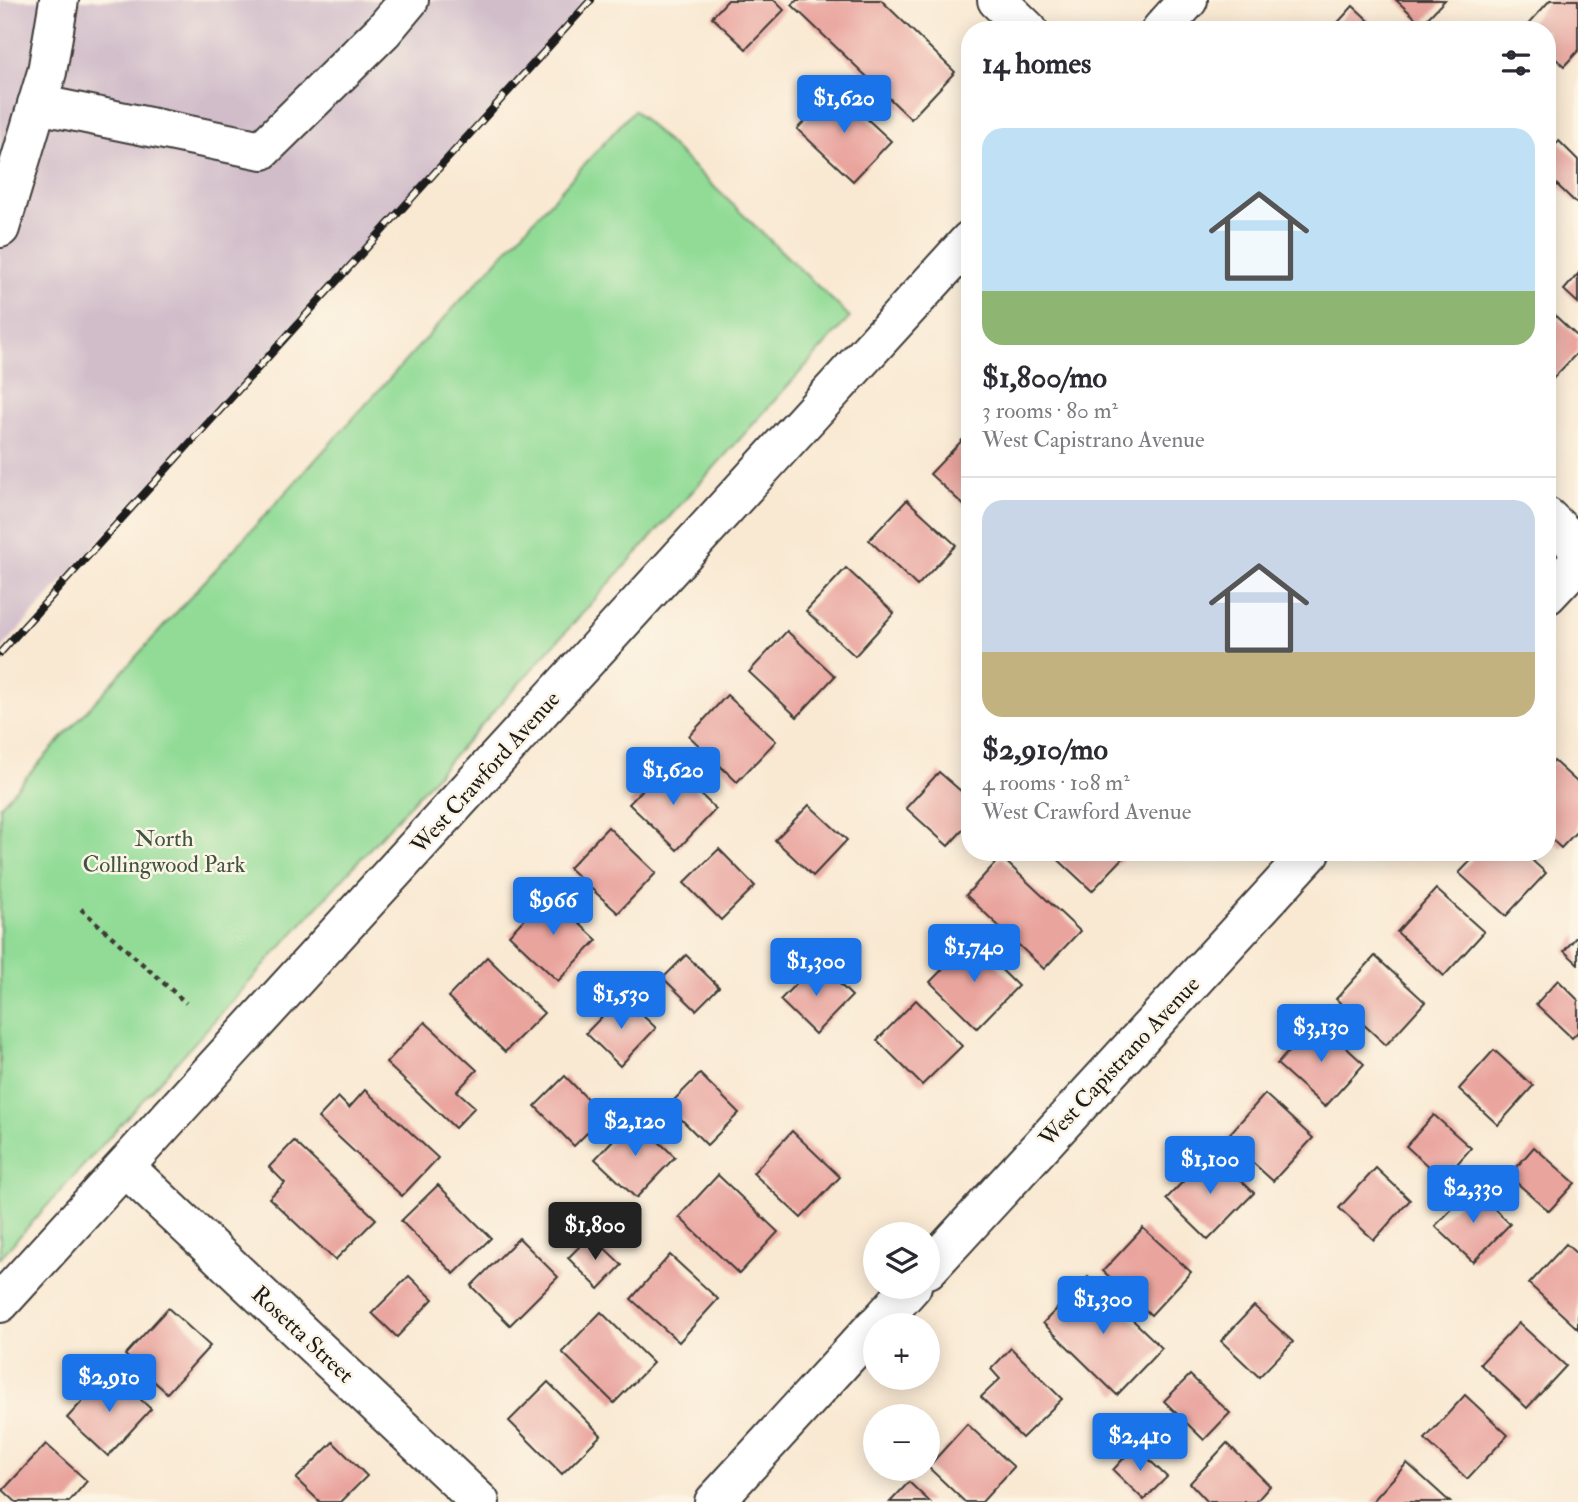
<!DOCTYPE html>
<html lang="en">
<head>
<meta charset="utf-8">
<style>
  :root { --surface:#fff; --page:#f2f2f3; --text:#2b2b33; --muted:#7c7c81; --line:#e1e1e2; --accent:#1a73e8 }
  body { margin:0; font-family:"IM FELL Double Pica",serif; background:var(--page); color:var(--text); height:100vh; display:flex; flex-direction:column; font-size:26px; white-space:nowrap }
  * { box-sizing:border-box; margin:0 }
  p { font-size:23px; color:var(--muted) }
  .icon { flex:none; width:38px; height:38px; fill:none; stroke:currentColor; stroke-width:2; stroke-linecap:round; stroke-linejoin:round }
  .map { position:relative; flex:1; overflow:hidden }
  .details { position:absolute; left:961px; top:21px; width:595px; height:840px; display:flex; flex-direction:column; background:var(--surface); border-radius:28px; box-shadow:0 4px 18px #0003 }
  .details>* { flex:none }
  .controls { position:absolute; left:863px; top:1222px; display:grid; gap:14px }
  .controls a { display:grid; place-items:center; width:77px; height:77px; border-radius:50%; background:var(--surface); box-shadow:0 4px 18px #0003; font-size:35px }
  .price { position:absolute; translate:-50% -60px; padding:0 16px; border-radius:7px; background:var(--accent); color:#fff; font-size:23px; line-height:46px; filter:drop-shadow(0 2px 4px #0008) }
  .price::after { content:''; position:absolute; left:50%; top:42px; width:21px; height:16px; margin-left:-10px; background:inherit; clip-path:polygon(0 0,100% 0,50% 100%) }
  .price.active { background:#222; color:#fff }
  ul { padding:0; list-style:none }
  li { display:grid; align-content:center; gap:14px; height:371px; padding:0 21px }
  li+li { border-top:2px solid var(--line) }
  li span { display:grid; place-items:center; height:217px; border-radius:21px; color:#555 }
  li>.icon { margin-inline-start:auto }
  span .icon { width:126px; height:126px; fill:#fffc; stroke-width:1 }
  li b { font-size:30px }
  h2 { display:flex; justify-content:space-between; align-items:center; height:84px; padding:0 21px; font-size:30px }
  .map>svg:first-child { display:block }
  .industrial { fill:#d1bdca }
  .green { fill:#91db96; stroke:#567c59; stroke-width:2 }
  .building { fill:#e9a49e }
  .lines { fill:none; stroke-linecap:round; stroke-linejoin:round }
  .minor-casing { stroke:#3d3b37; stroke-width:42 }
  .major-casing { stroke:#3d3b37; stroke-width:42 }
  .path { stroke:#3d3b37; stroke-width:4.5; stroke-dasharray:5 5; stroke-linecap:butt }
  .minor { stroke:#fff; stroke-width:38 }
  .major { stroke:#fff; stroke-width:38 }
  .rail-casing { stroke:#1c1c1c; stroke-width:8 }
  .rail { stroke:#fcf5e5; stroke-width:5; stroke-dasharray:16; stroke-linecap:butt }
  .labels { text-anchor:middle; stroke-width:5; stroke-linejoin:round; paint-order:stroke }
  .street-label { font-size:23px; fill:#1c1c1c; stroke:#fcf5e5 }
  .park-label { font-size:23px; fill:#3f5541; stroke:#fcf5e5 }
</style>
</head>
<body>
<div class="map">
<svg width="1578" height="1502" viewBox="0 0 1578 1502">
  <rect width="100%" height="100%" fill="#fcf5e5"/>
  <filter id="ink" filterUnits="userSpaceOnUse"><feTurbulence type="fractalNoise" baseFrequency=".0143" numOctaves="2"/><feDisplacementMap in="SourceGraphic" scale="14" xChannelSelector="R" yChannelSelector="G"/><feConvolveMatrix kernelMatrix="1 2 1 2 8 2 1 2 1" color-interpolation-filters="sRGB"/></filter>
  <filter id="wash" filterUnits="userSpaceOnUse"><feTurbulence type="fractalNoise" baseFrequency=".00686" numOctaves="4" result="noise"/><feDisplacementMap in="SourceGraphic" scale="28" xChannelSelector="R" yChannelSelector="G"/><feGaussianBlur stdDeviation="1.57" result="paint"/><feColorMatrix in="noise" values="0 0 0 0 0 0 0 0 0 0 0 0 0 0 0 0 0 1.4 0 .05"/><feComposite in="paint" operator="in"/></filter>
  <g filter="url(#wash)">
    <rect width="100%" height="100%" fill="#f9e9d3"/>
    <path class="industrial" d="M0,0H590L0,650Z"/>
    <path class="green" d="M634,110L850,317L0,1258V806Z"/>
    <g id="blocks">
      <g class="building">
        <path d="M728,0H774L784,10L746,49L712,17Z"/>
        <path d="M797,0H881L955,72L911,119L792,5Z"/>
        <path d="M1396,0H1445L1422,24Z"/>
        <path d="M1550,0H1578V51L1564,66L1547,51V30H1523Z"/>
        <path d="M1353,6L1379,30H1331Z"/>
        <path d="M835,89L891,141L853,181L797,129Z"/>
        <path d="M1559,141L1578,160V201L1576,203L1547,175V154Z"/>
        <path d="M1578,274V303L1564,290Z"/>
        <path d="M1547,308L1578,337V352L1547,385Z"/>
        <path d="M970,432V511L930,474Z"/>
        <path d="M907,500L956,545L917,586L869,540Z"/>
        <path d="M846,568L894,613L855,656L806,611Z"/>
        <path d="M787,631L835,676L797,717L749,672Z"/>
        <path d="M727,695L776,741L737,782L689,736Z"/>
        <path d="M1554,761L1578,783V830L1561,848L1547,835V768Z"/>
        <path d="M668,763L716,809L677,850L629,804Z"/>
        <path d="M939,772L970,799V822L948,846L906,808Z"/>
        <path d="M809,805L847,840L813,876L775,840Z"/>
        <path d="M608,827L656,873L618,913L569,868Z"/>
        <path d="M719,849L755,886L721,920L684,883Z"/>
        <path d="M1050,852H1129L1092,891Z"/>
        <path d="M1479,852H1523L1546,873L1506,916L1459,873Z"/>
        <path d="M1001,857L1080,931L1044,969L966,895Z"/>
        <path d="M1436,889L1484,932L1444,976L1397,932Z"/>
        <path d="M548,894L597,940L558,981L509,935Z"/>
        <path d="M1578,935V964L1564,951Z"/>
        <path d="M971,940L1018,986L977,1028L930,982Z"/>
        <path d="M686,955L719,987L696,1010L663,978Z"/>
        <path d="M1375,956L1425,1002L1386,1045L1336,999Z"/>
        <path d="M487,957L544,1013L505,1052L448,997Z"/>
        <path d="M817,962L852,996L815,1034L780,1000Z"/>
        <path d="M1558,980L1578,1000V1032L1572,1038L1536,1004Z"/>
        <path d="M622,996L656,1028L620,1066L586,1033Z"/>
        <path d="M916,1000L962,1046L922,1085L877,1040Z"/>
        <path d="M1317,1021L1364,1064L1325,1107L1277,1064Z"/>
        <path d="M425,1022L477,1070L457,1091L475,1107L455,1128L386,1063Z"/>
        <path d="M1494,1050L1533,1086L1498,1125L1459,1089Z"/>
        <path d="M700,1074L739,1113L707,1145L668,1106Z"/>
        <path d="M565,1076L604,1116L574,1146L535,1106Z"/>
        <path d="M365,1090L438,1158L402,1196L318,1118L338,1097L349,1108Z"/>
        <path d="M1265,1094L1313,1138L1273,1181L1226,1138Z"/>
        <path d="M1434,1115L1471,1148L1443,1180L1406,1146Z"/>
        <path d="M634,1118L675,1157L636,1198L595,1159Z"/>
        <path d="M792,1131L840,1177L801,1218L753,1173Z"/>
        <path d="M294,1141L376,1219L335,1260L269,1198L285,1183L269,1167Z"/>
        <path d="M1534,1147L1575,1183L1549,1211L1509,1176Z"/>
        <path d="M1212,1152L1254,1193L1208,1240L1166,1199Z"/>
        <path d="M1376,1168L1410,1200L1374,1240L1339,1208Z"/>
        <path d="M718,1175L778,1232L739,1274L679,1217Z"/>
        <path d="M438,1185L491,1238L454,1274L401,1221Z"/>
        <path d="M1473,1188L1510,1224L1473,1262L1435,1226Z"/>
        <path d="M1143,1228L1191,1272L1151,1315L1103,1271Z"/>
        <path d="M591,1235L622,1265L599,1289L568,1258Z"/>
        <path d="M519,1238L558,1277L510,1325L471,1286Z"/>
        <path d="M1566,1244L1578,1255V1329L1529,1284Z"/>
        <path d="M670,1255L718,1299L679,1342L631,1299Z"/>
        <path d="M409,1276L433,1299L397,1337L372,1313Z"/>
        <path d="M1088,1277L1162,1348L1117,1395L1043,1323Z"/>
        <path d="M1254,1306L1293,1342L1259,1377L1221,1341Z"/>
        <path d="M168,1308L210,1346L167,1393L125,1355Z"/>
        <path d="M601,1312L653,1363L614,1403L562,1352Z"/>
        <path d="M1519,1323L1566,1366L1527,1408L1480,1364Z"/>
        <path d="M1011,1348L1062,1399L1022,1438L981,1397L1000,1379L991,1369Z"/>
        <path d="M110,1371L151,1409L108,1456L67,1418Z"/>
        <path d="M1190,1375L1230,1413L1204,1440L1164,1401Z"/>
        <path d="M548,1382L601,1435L562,1474L509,1421Z"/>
        <path d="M1465,1395L1508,1435L1467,1479L1425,1439Z"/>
        <path d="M967,1424L1014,1467L982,1502H965L928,1467Z"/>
        <path d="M333,1442L367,1476L341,1502H320L296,1479Z"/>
        <path d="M1227,1443L1270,1486L1256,1502H1208L1190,1483Z"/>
        <path d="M46,1444L87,1481L69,1502H16L3,1490Z"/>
        <path d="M1135,1446L1167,1477L1144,1500L1113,1470Z"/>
        <path d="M1407,1463L1450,1502H1372Z"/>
        <path d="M909,1482L930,1502H890Z"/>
      </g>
    </g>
  </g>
  <g filter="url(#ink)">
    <use href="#blocks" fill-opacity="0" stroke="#3d3b37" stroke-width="2"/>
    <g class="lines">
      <defs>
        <g id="minor">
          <path d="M997,0L1028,30"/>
          <path d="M1161,30L1188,0"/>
          <path d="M37,104L262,150L383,31L409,0"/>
          <path d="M1547,517L1578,547"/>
          <path d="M1547,595L1578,562"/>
          <path d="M125,1167L480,1502"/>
          <path d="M928,1269L1311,852"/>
          <path d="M0,1303L970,240"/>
          <path d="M877,1325L912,1286"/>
          <path d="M714,1502L875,1326"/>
        </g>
        <path id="major" d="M0,228L47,72L59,0"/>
      </defs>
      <use href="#minor" class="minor-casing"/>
      <use href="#major" class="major-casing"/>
      <path class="path" d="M81,909L186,1003"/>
      <use href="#minor" class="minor"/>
      <use href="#major" class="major"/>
      <defs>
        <path id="rail" d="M0,653L591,0"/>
      </defs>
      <use href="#rail" class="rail-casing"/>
      <use href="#rail" class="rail"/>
    </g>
  </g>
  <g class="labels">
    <g class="street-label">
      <text transform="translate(485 772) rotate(-48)" y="8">West Crawford Avenue</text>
      <text transform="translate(1119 1061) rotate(-47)" y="8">West Capistrano Avenue</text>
      <text transform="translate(303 1334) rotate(43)" y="8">Rosetta Street</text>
    </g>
    <g class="park-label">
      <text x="164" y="846">North<tspan x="164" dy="26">Collingwood Park</tspan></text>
    </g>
  </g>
</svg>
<div class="controls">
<a><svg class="icon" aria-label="layers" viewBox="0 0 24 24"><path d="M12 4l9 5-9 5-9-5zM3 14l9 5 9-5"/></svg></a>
<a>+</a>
<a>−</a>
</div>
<b class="price" style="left:844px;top:135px">$1,620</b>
<b class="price" style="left:673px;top:807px">$1,620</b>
<b class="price" style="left:553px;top:937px">$966</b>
<b class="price" style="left:974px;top:984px">$1,740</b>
<b class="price" style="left:816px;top:998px">$1,300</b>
<b class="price" style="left:621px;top:1031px">$1,530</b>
<b class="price" style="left:1321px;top:1064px">$3,130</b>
<b class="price" style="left:635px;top:1158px">$2,120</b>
<b class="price" style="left:1210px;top:1196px">$1,100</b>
<b class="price" style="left:1473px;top:1225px">$2,330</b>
<b class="price active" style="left:595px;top:1262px">$1,800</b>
<b class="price" style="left:1103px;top:1336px">$1,300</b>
<b class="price" style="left:109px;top:1414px">$2,910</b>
<b class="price" style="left:1140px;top:1473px">$2,410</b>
<section class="details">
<h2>14 homes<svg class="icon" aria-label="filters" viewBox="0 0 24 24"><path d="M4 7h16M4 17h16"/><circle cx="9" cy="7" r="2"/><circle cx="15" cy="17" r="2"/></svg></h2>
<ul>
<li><span style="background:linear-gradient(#bfe0f5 75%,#8fb573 0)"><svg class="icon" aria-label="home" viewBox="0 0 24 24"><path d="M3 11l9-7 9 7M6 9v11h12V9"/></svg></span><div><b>$1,800/mo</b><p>3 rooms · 80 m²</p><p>West Capistrano Avenue</p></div></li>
<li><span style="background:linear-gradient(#c9d6e8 70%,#c2b280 0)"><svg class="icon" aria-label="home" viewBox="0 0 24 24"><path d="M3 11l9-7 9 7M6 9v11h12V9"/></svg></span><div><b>$2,910/mo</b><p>4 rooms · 108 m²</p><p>West Crawford Avenue</p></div></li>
</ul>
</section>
</div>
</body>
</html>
